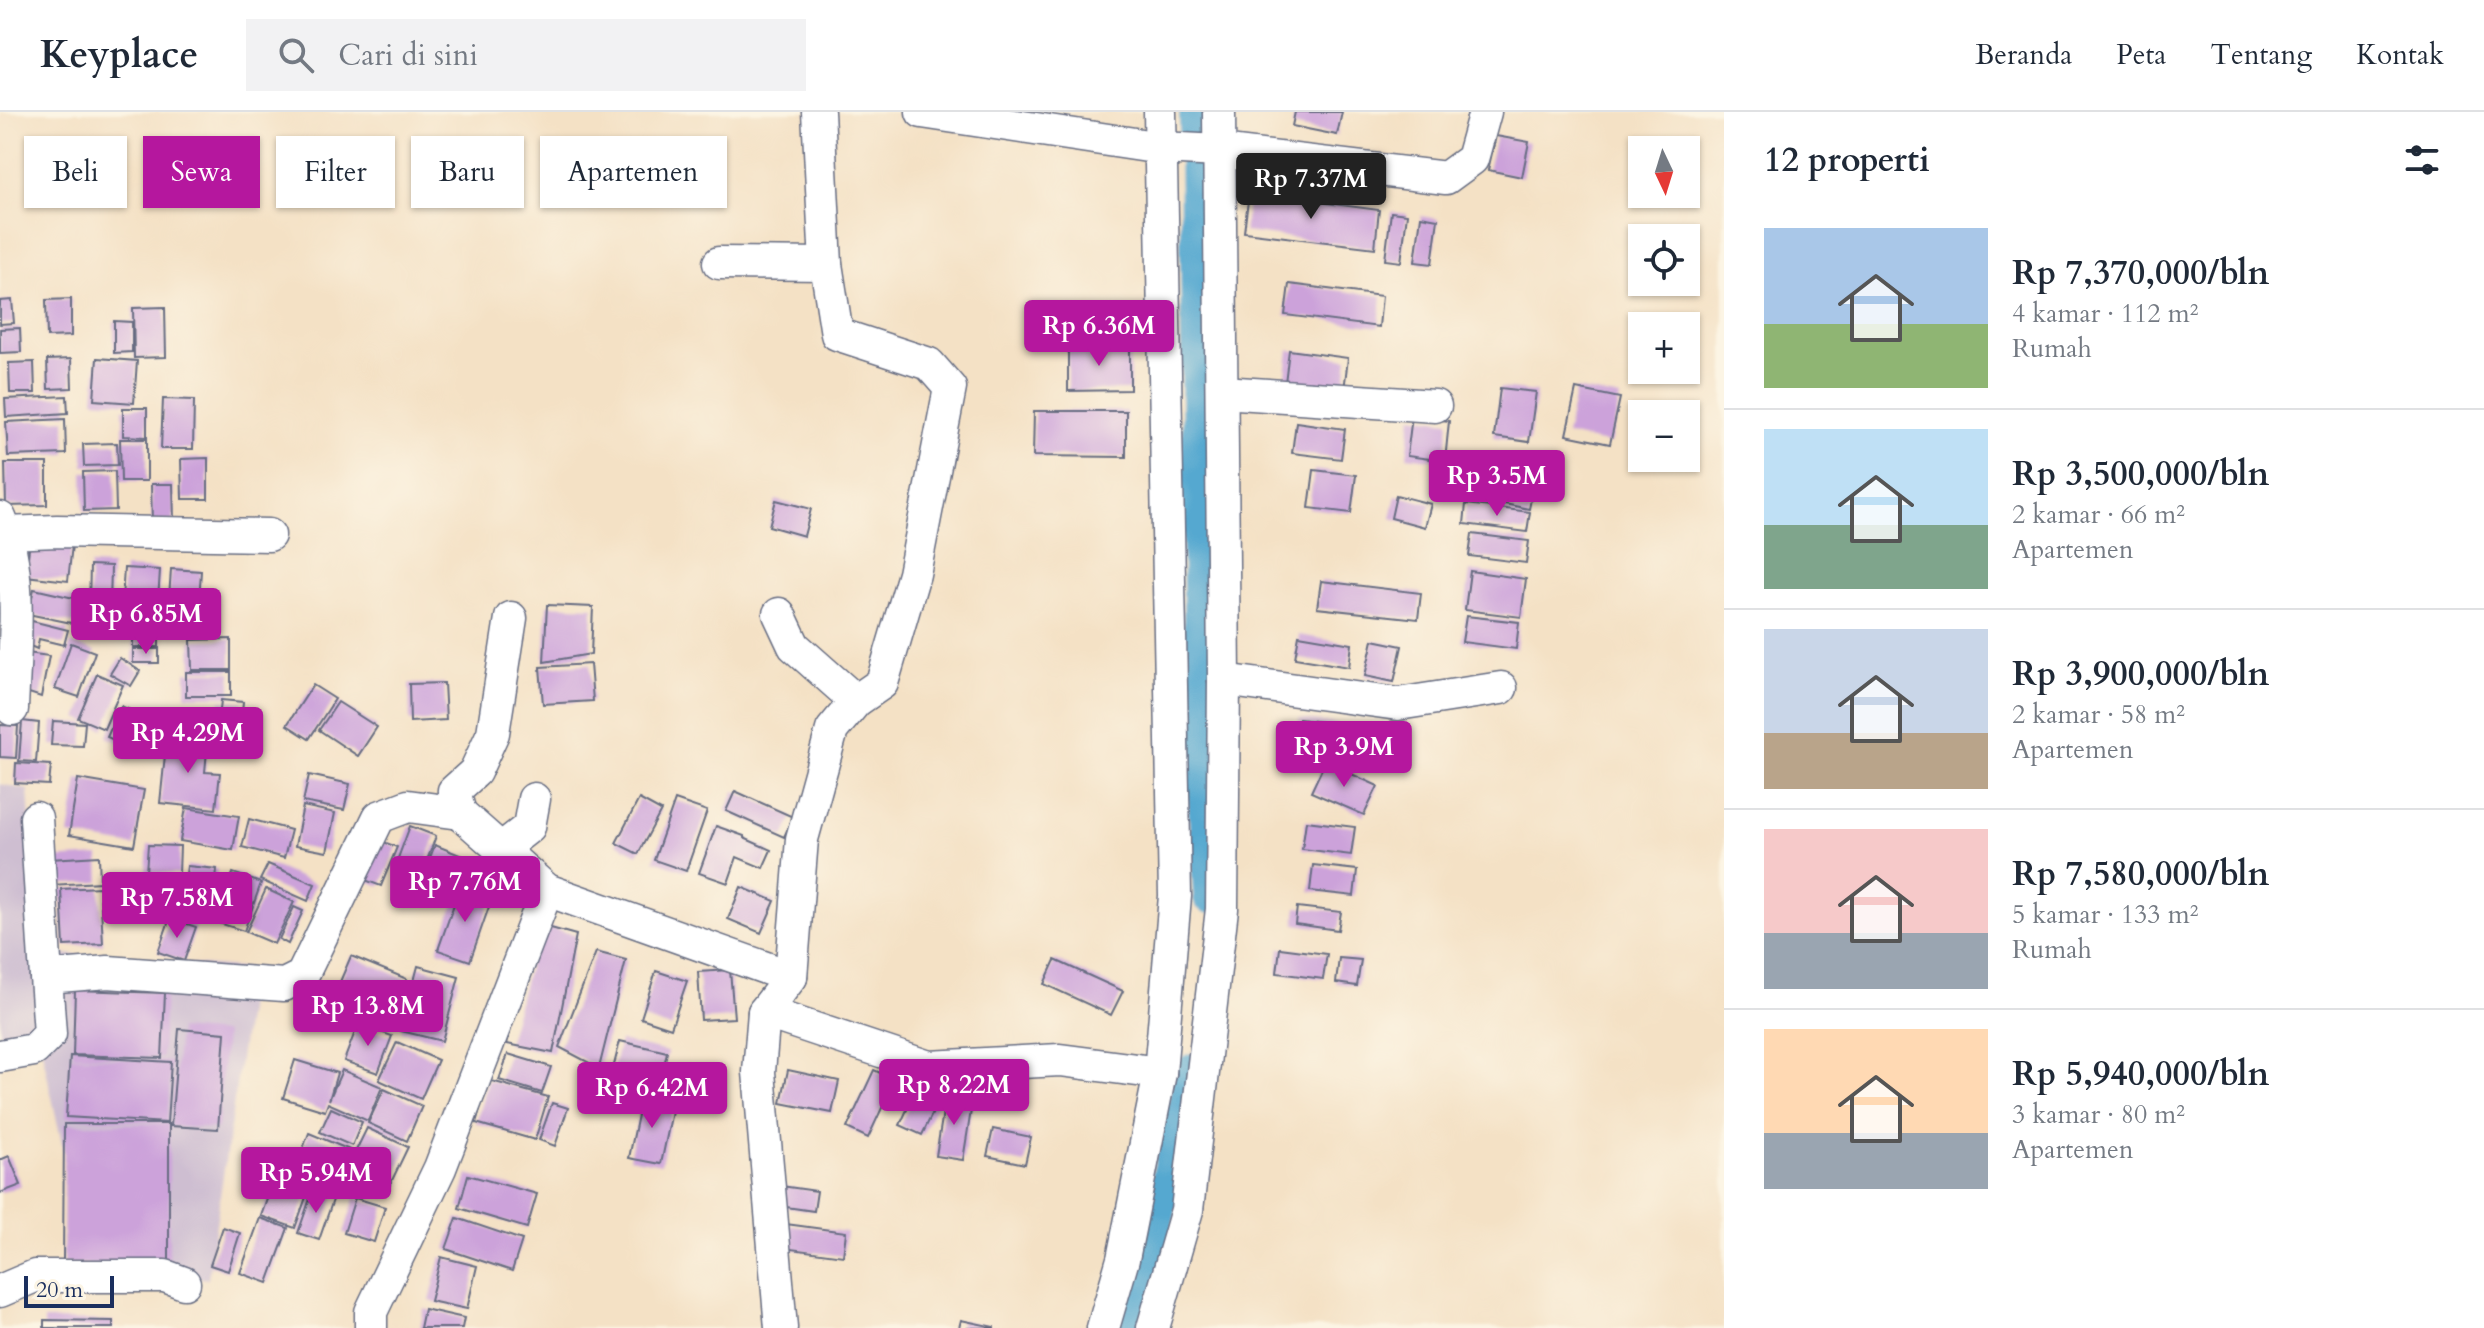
<!DOCTYPE html>
<html lang="id">
<head>
<meta charset="utf-8">
<style>
  :root { --surface:#fff; --page:#f2f2f3; --text:#1f2937; --muted:#747a83; --line:#e0e1e3; --accent:#b5179e }
  body { margin:0; font-family:Cardo,serif; background:var(--page); color:var(--text); height:100vh; display:flex; flex-direction:column; font-size:30px; white-space:nowrap }
  * { box-sizing:border-box; margin:0 }
  p { font-size:26px; color:var(--muted) }
  .icon { flex:none; width:44px; height:44px; fill:none; stroke:currentColor; stroke-width:2; stroke-linecap:round; stroke-linejoin:round }
  .map { position:relative; flex:1; overflow:hidden }
  .panel { display:flex; flex-direction:column; background:var(--surface); width:760px }
  .panel>* { flex:none }
  .guide { position:absolute; left:24px; top:24px; width:760px; height:72px; display:flex; gap:16px }
  .needle { width:52px; rotate:176deg }
  .fabs { position:absolute; left:1628px; top:24px; display:grid; gap:16px }
  .fabs a { display:grid; place-items:center; width:72px; height:72px; border-radius:0px; background:var(--surface); box-shadow:0 2px 6px #0004; font-size:40px }
  .scale { position:absolute; left:24px; bottom:20px; width:90px; box-sizing:border-box; padding-left:8px; border:4px solid #1b2f5e; border-top:0; font-size:22px; line-height:28px; white-space:nowrap; color:#1b2f5e; -webkit-text-stroke:6px #fcf5e5; paint-order:stroke }
  .price { position:absolute; translate:-50% -68px; padding:0 18px; border-radius:8px; background:var(--accent); color:#fff; font-size:26px; line-height:52px; filter:drop-shadow(0 2px 4px #0008) }
  .price::after { content:''; position:absolute; left:50%; top:48px; width:24px; height:18px; margin-left:-12px; background:inherit; clip-path:polygon(0 0,100% 0,50% 100%) }
  .price.on { background:#222; color:#fff }
  ul { padding:0; list-style:none }
  li { display:flex; align-items:center; gap:24px; height:200px; padding:0 40px }
  li+li { border-top:2px solid var(--line) }
  li span { display:grid; place-items:center; flex:none; width:224px; height:160px; border-radius:0px; color:#555 }
  li>.icon { margin-inline-start:auto }
  span .icon { width:96px; height:96px; fill:#fffc; stroke-width:1 }
  li b { font-size:34px }
  h2 { display:flex; justify-content:space-between; align-items:center; height:96px; padding:0 40px; font-size:34px }
  .pill { padding:0 28px; border-radius:0px; background:var(--surface); box-shadow:0 2px 6px #0004; font-size:28px; line-height:72px }
  .pill.on { background:var(--accent); color:#fff }
  header { display:flex; align-items:center; gap:48px; box-sizing:border-box; height:112px; padding:0 40px; background:var(--surface); border-bottom:2px solid var(--line) }
  header strong { font-size:38px }
  nav { display:flex; gap:44px; margin-inline-start:auto; font-size:28px }
  .search { width:560px; height:72px; background:var(--page); display:flex; align-items:center; gap:20px; box-sizing:border-box; padding:0 28px; border-radius:0px; color:var(--muted); font-size:30px }
  main { display:flex; flex:1; min-height:0 }
  .map>svg:first-child { display:block }
  .industrial { fill:#cebed1 }
  .lines { fill:none; stroke-linecap:round; stroke-linejoin:round }
  .canal { stroke:#54a8d0; stroke-width:32 }
  .building { fill:#cca2da }
  .minor-casing { stroke:#676d82; stroke-width:35 }
  .minor { stroke:#fff; stroke-width:32 }
</style>
</head>
<body>
<header>
<strong>Keyplace</strong>
<div class="search"><svg class="icon" aria-label="search" viewBox="0 0 24 24"><circle cx="10" cy="10" r="6"/><path d="M15 15l6 6"/></svg>Cari di sini</div>
<nav><a>Beranda</a><a>Peta</a><a>Tentang</a><a>Kontak</a></nav>
</header>
<main>
<div class="map">
<svg width="1724" height="1216" viewBox="0 0 1724 1216">
  <rect width="100%" height="100%" fill="#fcf5e5"/>
  <filter id="ink" filterUnits="userSpaceOnUse"><feTurbulence type="fractalNoise" baseFrequency=".0125" numOctaves="2"/><feDisplacementMap in="SourceGraphic" scale="16" xChannelSelector="R" yChannelSelector="G"/><feConvolveMatrix kernelMatrix="1 2 1 2 8 2 1 2 1" color-interpolation-filters="sRGB"/></filter>
  <filter id="wash" filterUnits="userSpaceOnUse"><feTurbulence type="fractalNoise" baseFrequency=".006" numOctaves="4" result="noise"/><feDisplacementMap in="SourceGraphic" scale="32" xChannelSelector="R" yChannelSelector="G"/><feGaussianBlur stdDeviation="1.8" result="paint"/><feColorMatrix in="noise" values="0 0 0 0 0 0 0 0 0 0 0 0 0 0 0 0 0 1.4 0 .05"/><feComposite in="paint" operator="in"/></filter>
  <g filter="url(#wash)">
    <rect width="100%" height="100%" fill="#f4e1c5"/>
    <path class="industrial" d="M0,672L28,678L38,840L253,857L208,1167L88,1154L41,934L0,939Z"/>
    <g class="lines">
      <g class="canal">
        <path d="M1195,0L1200,623L1209,785"/>
        <path d="M1132,1216L1153,1131L1191,958"/>
      </g>
    </g>
    <g id="blocks">
      <g class="building">
        <path d="M1295,0H1342L1337,23L1292,14Z"/>
        <path d="M1496,24L1529,30L1522,65L1488,58Z"/>
        <path d="M1249,81L1379,98L1375,136L1244,120Z"/>
        <path d="M1391,100L1407,102L1401,150L1385,148Z"/>
        <path d="M1421,104L1438,107L1432,152L1415,150Z"/>
        <path d="M1289,172L1382,184L1379,215L1285,203Z"/>
        <path d="M71,187V224L47,225L46,188Z"/>
        <path d="M12,188L14,211L0,212V189Z"/>
        <path d="M165,195L166,245L134,246L133,196Z"/>
        <path d="M114,209L132,210V240L114,241Z"/>
        <path d="M20,216L21,240L0,241V217Z"/>
        <path d="M1130,232V278L1068,279V233Z"/>
        <path d="M1289,238L1348,246L1344,278L1285,271Z"/>
        <path d="M97,246L137,249L134,291L94,288Z"/>
        <path d="M71,247L72,276L48,277L47,248Z"/>
        <path d="M34,250L35,281H10L9,251Z"/>
        <path d="M1500,276L1536,280L1529,330L1494,325Z"/>
        <path d="M1576,277L1620,286L1610,332L1566,323Z"/>
        <path d="M67,284L68,301L6,305L5,287Z"/>
        <path d="M163,287L194,288L193,337H161Z"/>
        <path d="M123,296H147V325L123,324Z"/>
        <path d="M1034,299H1126V345L1033,344Z"/>
        <path d="M1412,304L1449,309L1445,349L1407,344Z"/>
        <path d="M65,307L66,342L8,344L6,310Z"/>
        <path d="M1296,310L1345,317L1341,347L1292,341Z"/>
        <path d="M120,327H147V369H121Z"/>
        <path d="M117,331L118,353L84,354L83,332Z"/>
        <path d="M208,346V387H182L181,347Z"/>
        <path d="M5,351H47V393L6,394Z"/>
        <path d="M1476,355L1535,367L1529,397L1470,385Z"/>
        <path d="M1314,358L1356,363L1351,401L1309,396Z"/>
        <path d="M115,359L116,398L84,399L83,360Z"/>
        <path d="M151,372H173L174,409L152,410Z"/>
        <path d="M1396,383L1431,392L1425,415L1391,406Z"/>
        <path d="M776,388L811,397L804,424L769,414Z"/>
        <path d="M1466,392L1530,400L1527,420L1464,412Z"/>
        <path d="M1472,422L1529,429L1526,451L1469,444Z"/>
        <path d="M30,428L72,433L68,469L26,464Z"/>
        <path d="M90,453L111,454L110,495H89Z"/>
        <path d="M124,456L160,458L157,505L121,503Z"/>
        <path d="M171,457L201,459L198,503L168,501Z"/>
        <path d="M1470,459L1526,467L1521,505L1465,498Z"/>
        <path d="M1321,469L1421,481L1418,507L1317,496Z"/>
        <path d="M34,477L87,489L81,513L28,502Z"/>
        <path d="M547,493L593,495L591,542L544,550Z"/>
        <path d="M1466,504L1519,510L1516,537L1462,530Z"/>
        <path d="M20,506L68,518L64,533L39,527L37,537L19,529Z"/>
        <rect x="133" y="520" width="26" height="15"/>
        <path d="M1299,523L1352,532L1349,555L1295,546Z"/>
        <path d="M231,527V558H192L191,528Z"/>
        <path d="M1373,528L1402,534L1394,570L1365,564Z"/>
        <path d="M71,531L95,540L79,585L55,577Z"/>
        <rect x="133" y="537" width="26" height="14"/>
        <path d="M20,540L49,544L41,585L17,577Z"/>
        <path d="M120,546L140,559L131,574L110,562Z"/>
        <path d="M590,552L593,589L543,592L540,555Z"/>
        <rect x="186" y="560" width="45" height="24"/>
        <path d="M97,562L123,573L104,617L78,606Z"/>
        <path d="M444,571L446,608L410,610L409,572Z"/>
        <path d="M313,573L335,587L309,627L287,613Z"/>
        <path d="M221,588L243,590L240,620L218,618Z"/>
        <path d="M338,590L377,615L358,644L319,618Z"/>
        <path d="M121,594L146,605L132,636L107,625Z"/>
        <path d="M1299,607L1339,612L1335,637L1296,632Z"/>
        <path d="M22,609L39,611L36,650L19,649Z"/>
        <path d="M53,609L85,611L83,634L51,633Z"/>
        <path d="M0,613L18,614L16,646L0,645Z"/>
        <path d="M167,624L208,628L205,660L220,661L216,697L160,691Z"/>
        <path d="M1325,650L1378,674L1364,703L1311,680Z"/>
        <path d="M16,651L51,653L49,673L15,671Z"/>
        <path d="M309,663L350,672L344,698L303,690Z"/>
        <path d="M78,667L144,678L134,734L69,723Z"/>
        <path d="M735,679L793,705L784,725L726,699Z"/>
        <path d="M639,687L661,699L638,742L616,731Z"/>
        <path d="M675,688L707,699L686,759L654,748Z"/>
        <path d="M303,694L335,701L327,740L295,734Z"/>
        <path d="M186,696L239,704L233,738L180,729Z"/>
        <path d="M249,707L291,718L284,746L242,735Z"/>
        <path d="M1306,709L1355,715L1351,743L1302,737Z"/>
        <path d="M410,714L436,724L423,759L397,749Z"/>
        <path d="M716,714L744,724V726L771,738L763,756L737,745L728,771L699,761Z"/>
        <path d="M373,726L397,735L381,774L357,765Z"/>
        <path d="M148,733L180,734L179,762L146,760Z"/>
        <path d="M435,733L465,745L448,790L417,779Z"/>
        <path d="M99,744L100,770L51,773L50,747Z"/>
        <path d="M268,752L315,772L308,789L260,768Z"/>
        <path d="M1313,753L1357,758L1354,784L1310,779Z"/>
        <path d="M187,754L217,757L212,807L181,803Z"/>
        <path d="M233,761L261,771L244,819L216,810Z"/>
        <path d="M100,775L103,832L64,834L61,777Z"/>
        <path d="M460,775L492,786L470,849L438,838Z"/>
        <path d="M741,775L775,789L761,821L728,807Z"/>
        <path d="M266,777L294,790L274,832L246,820Z"/>
        <path d="M294,795L303,799L288,832L279,827Z"/>
        <path d="M1297,795L1341,800L1338,818L1295,812Z"/>
        <path d="M170,806L196,815L184,849L158,840Z"/>
        <path d="M540,813L576,823L553,941L507,932Z"/>
        <path d="M1280,836L1327,842L1323,867L1277,861Z"/>
        <path d="M596,840L626,848L599,956L559,935Z"/>
        <path d="M351,844L407,867L395,895L339,872Z"/>
        <path d="M1339,846L1361,848L1357,874L1336,871Z"/>
        <path d="M1055,848L1123,879L1111,903L1044,872Z"/>
        <path d="M418,854L459,865L442,929L401,919Z"/>
        <path d="M730,858L734,906L701,908L698,860Z"/>
        <path d="M656,859L687,869L671,916L641,906Z"/>
        <path d="M75,878L165,881L162,946L73,943Z"/>
        <path d="M358,912L392,924L378,961L344,949Z"/>
        <path d="M179,917L225,921L218,1017L171,1014Z"/>
        <path d="M620,929L667,940L660,972L612,961Z"/>
        <path d="M397,930L438,948L421,987L379,968Z"/>
        <path d="M508,942L551,955L542,981L499,968Z"/>
        <path d="M70,944L171,950L167,1011L66,1005Z"/>
        <path d="M295,948L337,961L329,988L342,958L382,975L368,1009L328,991L325,999L283,986Z"/>
        <path d="M788,958L839,969L832,1001L781,991Z"/>
        <path d="M874,958L895,968L868,1026L847,1016Z"/>
        <path d="M488,968L548,985L535,1028L476,1011Z"/>
        <path d="M384,977L422,994L407,1029L368,1011Z"/>
        <path d="M916,978L939,988L922,1023L900,1013Z"/>
        <path d="M946,981L973,986L963,1048L936,1044Z"/>
        <path d="M642,984L674,990L661,1052L629,1046Z"/>
        <path d="M552,991L568,996L555,1034L539,1028Z"/>
        <path d="M331,996L362,1010L352,1034L320,1020Z"/>
        <path d="M64,1012H169V1152H63Z"/>
        <path d="M367,1016L408,1035L385,1083L344,1063Z"/>
        <path d="M993,1017L1031,1025L1025,1052L987,1044Z"/>
        <path d="M309,1021L350,1038L340,1063L299,1047Z"/>
        <path d="M9,1044L21,1073L0,1081V1048Z"/>
        <path d="M276,1062L310,1074L295,1116L261,1104Z"/>
        <path d="M468,1063L537,1082L527,1116L459,1096Z"/>
        <path d="M781,1074L817,1079L814,1099L779,1094Z"/>
        <path d="M313,1078L334,1085L319,1128L298,1121Z"/>
        <path d="M355,1086L385,1095L374,1130L344,1121Z"/>
        <path d="M260,1106L288,1116L268,1171L240,1161Z"/>
        <path d="M457,1106L522,1128L512,1159L446,1137Z"/>
        <path d="M786,1112L846,1120L843,1144L783,1136Z"/>
        <path d="M223,1115L240,1121L228,1159L210,1153Z"/>
        <path d="M441,1145L477,1154L467,1197L430,1189Z"/>
        <path d="M424,1197L464,1206L462,1216H420Z"/>
        <path d="M44,1208L113,1209V1216H44Z"/>
        <path d="M961,1208L994,1215V1216H959Z"/>
      </g>
    </g>
  </g>
  <g filter="url(#ink)">
    <use href="#blocks" fill-opacity="0" stroke="#676d82" stroke-width="2"/>
    <g class="lines">
      <defs>
        <g id="minor">
          <path d="M922,0L1161,36L1220,39L1446,66L1472,47L1485,0"/>
          <path d="M719,151L826,152"/>
          <path d="M1222,280L1435,294"/>
          <path d="M0,406C24,460 14,539 12,597"/>
          <path d="M6,421L57,419L269,423"/>
          <path d="M779,502L794,534L856,589"/>
          <path d="M1224,568L1398,592L1501,576"/>
          <path d="M460,701L454,679L475,660L493,621L511,506"/>
          <path d="M36,706L46,865"/>
          <path d="M501,737L529,715L534,687"/>
          <path d="M764,900L929,955L1060,948L1160,961"/>
          <path d="M0,944L34,938L50,922L46,865L108,860L284,873L302,864L379,705L408,694L460,701L547,778L791,865"/>
          <path d="M0,1179L35,1164H165L184,1171"/>
          <path d="M371,1216V1200L440,1056L547,778"/>
          <path d="M781,1216L759,960L764,900L791,865L802,727L832,618L856,589L882,571L914,462L950,276L929,252L837,222L826,152L818,0"/>
          <path d="M1103,1216L1123,1147L1160,961L1175,784L1160,0"/>
          <path d="M1153,1216L1187,1098L1222,797L1224,568L1219,0"/>
        </g>
      </defs>
      <use href="#minor" class="minor-casing"/>
      <use href="#minor" class="minor"/>
    </g>
  </g>
</svg>
<div class="fabs">
<a><svg class="needle" viewBox="-14 -14 28 28"><path d="M0-13l5 13h-10z" fill="#e53935"/><path d="M0 13l5-13h-10z" fill="#747a83"/></svg></a>
<a><svg class="icon" aria-label="locate" viewBox="0 0 24 24"><circle cx="12" cy="12" r="6"/><path d="M12 2v4M12 18v4M2 12h4M18 12h4"/></svg></a>
<a>+</a>
<a>−</a>
</div>
<div class="scale">20 m</div>
<b class="price on" style="left:1311px;top:109px">Rp 7.37M</b>
<b class="price" style="left:1099px;top:256px">Rp 6.36M</b>
<b class="price" style="left:1497px;top:406px">Rp 3.5M</b>
<b class="price" style="left:146px;top:544px">Rp 6.85M</b>
<b class="price" style="left:188px;top:663px">Rp 4.29M</b>
<b class="price" style="left:1344px;top:677px">Rp 3.9M</b>
<b class="price" style="left:465px;top:812px">Rp 7.76M</b>
<b class="price" style="left:177px;top:828px">Rp 7.58M</b>
<b class="price" style="left:368px;top:936px">Rp 13.8M</b>
<b class="price" style="left:954px;top:1015px">Rp 8.22M</b>
<b class="price" style="left:652px;top:1018px">Rp 6.42M</b>
<b class="price" style="left:316px;top:1103px">Rp 5.94M</b>
<div class="guide">
<a class="pill">Beli</a>
<a class="pill on">Sewa</a>
<a class="pill">Filter</a>
<a class="pill">Baru</a>
<a class="pill">Apartemen</a>
</div>
</div>
<section class="panel">
<h2>12 properti<svg class="icon" aria-label="filters" viewBox="0 0 24 24"><path d="M4 7h16M4 17h16"/><circle cx="9" cy="7" r="2"/><circle cx="15" cy="17" r="2"/></svg></h2>
<ul>
<li><span style="background:linear-gradient(#a9c7e8 60%,#8fb573 0)"><svg class="icon" aria-label="home" viewBox="0 0 24 24"><path d="M3 11l9-7 9 7M6 9v11h12V9"/></svg></span><div><b>Rp 7,370,000/bln</b><p>4 kamar · 112 m²</p><p>Rumah</p></div></li>
<li><span style="background:linear-gradient(#bfe0f5 60%,#7fa58c 0)"><svg class="icon" aria-label="home" viewBox="0 0 24 24"><path d="M3 11l9-7 9 7M6 9v11h12V9"/></svg></span><div><b>Rp 3,500,000/bln</b><p>2 kamar · 66 m²</p><p>Apartemen</p></div></li>
<li><span style="background:linear-gradient(#c9d6e8 65%,#b9a48a 0)"><svg class="icon" aria-label="home" viewBox="0 0 24 24"><path d="M3 11l9-7 9 7M6 9v11h12V9"/></svg></span><div><b>Rp 3,900,000/bln</b><p>2 kamar · 58 m²</p><p>Apartemen</p></div></li>
<li><span style="background:linear-gradient(#f6c9c9 65%,#9aa5b1 0)"><svg class="icon" aria-label="home" viewBox="0 0 24 24"><path d="M3 11l9-7 9 7M6 9v11h12V9"/></svg></span><div><b>Rp 7,580,000/bln</b><p>5 kamar · 133 m²</p><p>Rumah</p></div></li>
<li><span style="background:linear-gradient(#ffd9b3 65%,#9aa5b1 0)"><svg class="icon" aria-label="home" viewBox="0 0 24 24"><path d="M3 11l9-7 9 7M6 9v11h12V9"/></svg></span><div><b>Rp 5,940,000/bln</b><p>3 kamar · 80 m²</p><p>Apartemen</p></div></li>
</ul>
</section>
</main>
</body>
</html>
